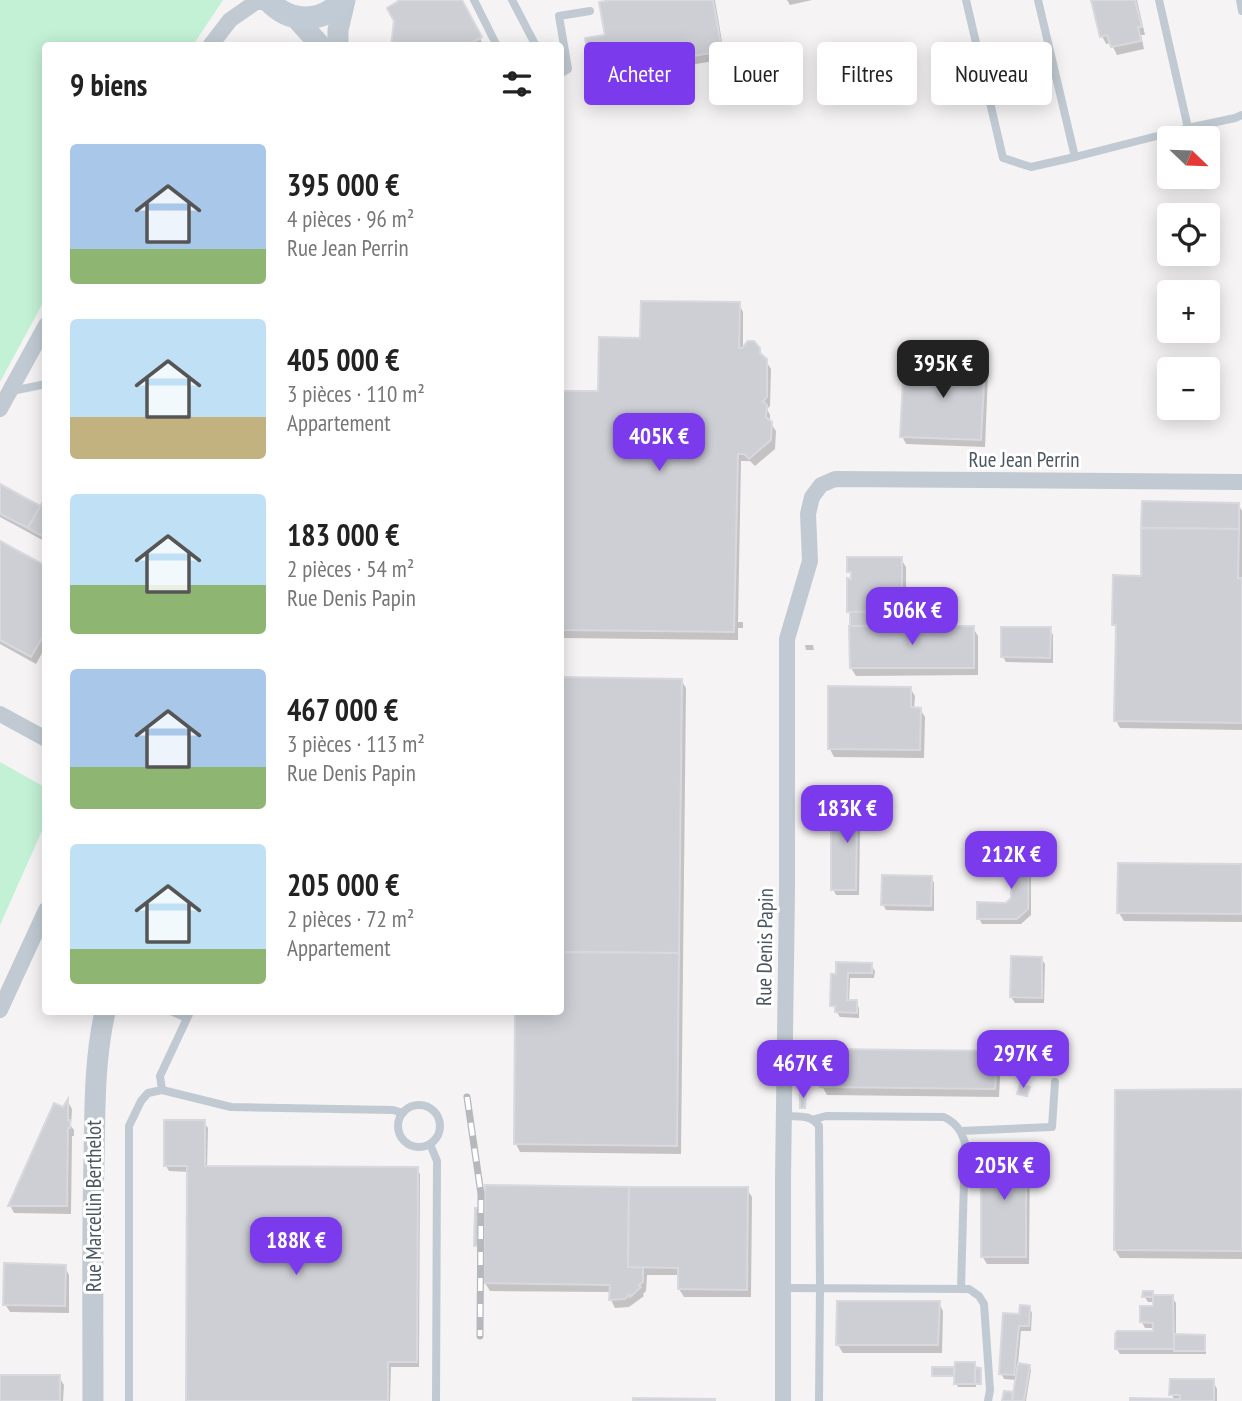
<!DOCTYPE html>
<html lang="fr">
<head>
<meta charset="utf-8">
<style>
  :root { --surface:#fff; --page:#f2f2f2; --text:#222; --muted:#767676; --accent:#7c3aed }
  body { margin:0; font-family:"PT Sans Narrow",sans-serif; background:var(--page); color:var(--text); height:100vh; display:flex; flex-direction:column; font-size:26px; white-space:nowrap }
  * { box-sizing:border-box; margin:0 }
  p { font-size:23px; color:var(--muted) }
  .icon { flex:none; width:38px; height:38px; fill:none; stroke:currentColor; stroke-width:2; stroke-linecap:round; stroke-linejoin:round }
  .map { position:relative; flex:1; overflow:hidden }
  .panel { position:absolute; left:42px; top:42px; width:522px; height:973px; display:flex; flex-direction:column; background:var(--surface); border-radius:7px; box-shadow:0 4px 18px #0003 }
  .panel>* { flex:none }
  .banner { position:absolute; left:584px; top:42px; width:551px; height:63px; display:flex; gap:14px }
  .needle { width:46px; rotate:113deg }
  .tools { position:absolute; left:1157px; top:126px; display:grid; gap:14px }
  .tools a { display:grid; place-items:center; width:63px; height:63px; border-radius:7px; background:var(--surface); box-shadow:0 4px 18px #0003; font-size:35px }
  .price { position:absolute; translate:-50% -60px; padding:0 16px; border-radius:14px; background:var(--accent); color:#fff; font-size:23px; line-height:46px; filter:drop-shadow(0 2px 4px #0008) }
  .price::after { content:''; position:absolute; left:50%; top:42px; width:21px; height:16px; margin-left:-10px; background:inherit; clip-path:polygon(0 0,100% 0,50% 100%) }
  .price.active { background:#222; color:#fff }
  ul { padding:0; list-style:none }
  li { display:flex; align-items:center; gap:21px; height:175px; padding:0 28px }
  li span { display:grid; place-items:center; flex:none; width:196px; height:140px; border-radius:7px; color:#555 }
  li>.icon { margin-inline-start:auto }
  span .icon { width:84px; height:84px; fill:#fffc; stroke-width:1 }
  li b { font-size:30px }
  h2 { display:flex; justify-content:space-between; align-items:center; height:84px; padding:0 28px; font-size:30px }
  .chip { padding:0 24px; border-radius:7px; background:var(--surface); box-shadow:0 4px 18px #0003; font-size:24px; line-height:63px }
  .chip.active { background:var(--accent); color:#fff }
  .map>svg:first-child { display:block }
  .green { fill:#c3f1d5 }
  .shadow { fill:#0003 }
  .building { fill:#cdcfd5; stroke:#d7d9de; stroke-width:2 }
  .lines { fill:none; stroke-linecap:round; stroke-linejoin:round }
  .service { stroke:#c1cad2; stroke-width:8 }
  .minor { stroke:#c1cad2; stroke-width:16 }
  .tertiary { stroke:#c1cad2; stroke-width:21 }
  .secondary { stroke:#c1cbd6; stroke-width:23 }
  .rail-casing { stroke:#b5b8bd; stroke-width:7 }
  .rail { stroke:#fff; stroke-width:4.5; stroke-dasharray:13; stroke-linecap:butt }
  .labels { text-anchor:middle; stroke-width:6; stroke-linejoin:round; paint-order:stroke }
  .street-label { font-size:21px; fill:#4a5661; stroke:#fff }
</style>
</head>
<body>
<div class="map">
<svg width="1242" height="1401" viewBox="0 0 1242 1401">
  <rect width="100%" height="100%" fill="#f5f3f3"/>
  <g class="green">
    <path d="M0,0H223L193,45L46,46L45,299L0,382Z"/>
    <path d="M0,762L46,788L45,824L0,925Z"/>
  </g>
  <g class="shadow">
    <path d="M402,0H460L484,46H393Z"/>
    <path d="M622,0H715L725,59L598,81L593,73Z"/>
    <path d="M787,0H812L790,5Z"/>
    <path d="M1093,0H1137L1145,35H1141L1144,49L1117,55L1111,43L1106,44L1102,36Z"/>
    <path d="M739,304L743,312V351L758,349L771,369L770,406L767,409L770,415V422L776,431L775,449L755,466L750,461H741L738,622H743V628H738V640L562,638L560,634V487L600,393L642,340Z"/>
    <path d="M984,366L988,374L985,447L906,444L902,436Z"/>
    <path d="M0,486L41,509L46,500V542L0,517Z"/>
    <path d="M1238,504L1242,511V730L1120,728L1116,720L1118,631L1114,625L1142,578Z"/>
    <path d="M0,543L46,568V646L36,664L0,644Z"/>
    <path d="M901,559L906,567V613H912L915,619V628H973L978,636V675L856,676L851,668L852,616L849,611L854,580L849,571Z"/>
    <path d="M1050,629L1053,635V663L1006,662L1003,657Z"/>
    <path d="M805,645H813L814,650H806Z"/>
    <path d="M560,679L681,680L686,688L681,1154L520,1152L516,1144L517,1012H560Z"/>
    <path d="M910,688L915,696L914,709H920L925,717L924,758L834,757L830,749Z"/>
    <path d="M874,803L878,809L877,822H856L860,829L859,895H836L833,889L843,823Z"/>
    <path d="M1028,848L1031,854V915L1021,924H982L979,918L1007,905L1013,898Z"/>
    <path d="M1242,866V922L1124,921L1119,913Z"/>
    <path d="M931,877L934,883V911L886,910L883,904Z"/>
    <path d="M1041,958L1045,964L1044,1003H1015L1011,997Z"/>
    <path d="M871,965L875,971L874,978H850L849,1002H856L859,1008V1018L840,1017L832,1005L837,976Z"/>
    <path d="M997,1052L1001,1060L999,1097L827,1095L822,1086Z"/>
    <path d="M1242,1091V1259L1120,1258L1115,1250Z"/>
    <path d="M68,1102L72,1109L71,1126L74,1130V1136H72L71,1214L14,1213L10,1205Z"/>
    <path d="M204,1122L208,1128L207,1168L417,1169L420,1174L419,1367H391L390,1401H188L189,1172L169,1171L166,1166Z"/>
    <path d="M1025,1148L1030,1156L1029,1264H987L982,1256Z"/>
    <path d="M747,1189L752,1197L751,1297H684L679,1289L680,1275H647L646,1291L643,1294L644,1296L629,1307L615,1308L611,1300V1292L490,1291L485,1283L486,1249H478L476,1246V1210Z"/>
    <path d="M65,1267L69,1275V1313L10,1312L5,1304Z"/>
    <path d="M1152,1292L1154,1297H1172L1176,1303V1336H1204L1206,1340V1354H1120L1116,1348L1154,1333V1328H1145L1142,1322L1155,1308V1302H1148L1144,1296Z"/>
    <path d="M939,1303L943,1311L942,1353H843L838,1345Z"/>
    <path d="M1029,1307L1032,1313L1031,1331H1021L1018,1364L1029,1366L1031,1370L1026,1401H1004L1005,1393L1015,1394L1017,1380L1004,1379L1001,1373L1021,1316Z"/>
    <path d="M974,1364L981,1371V1385H976V1387H958L956,1383V1377L934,1375V1368L956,1369Z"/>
    <path d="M0,1376L59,1377L64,1385L63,1401H0Z"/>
    <path d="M1213,1381L1217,1389V1401H1132L1175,1400L1171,1394Z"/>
  </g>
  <g class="building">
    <path d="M400,0H462L482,37L471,43L473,46H391L394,21L387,8Z"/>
    <path d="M612,0H713L722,51L592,74L585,38L605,35L599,2Z"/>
    <path d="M1091,0H1135L1142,27H1138L1141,41L1111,47L1107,35L1100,37Z"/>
    <path d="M641,301L740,302L739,348H742L748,341H754L760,348V353L767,359V397L763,401L767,405L766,417L772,422L771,440L749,459L744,454H738L734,632L560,630V391H598L599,337L640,338Z"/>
    <path d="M904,361L985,364L981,440L900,437Z"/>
    <path d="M0,484L40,506L28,528L0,514Z"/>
    <path d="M46,496V538L28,528Z"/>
    <path d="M1142,501L1239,503V529L1141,528Z"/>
    <path d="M1141,528L1239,529L1238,578H1242V723L1114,721L1116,625H1112L1113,575L1141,576Z"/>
    <path d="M0,541L46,566V631L31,657L0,640Z"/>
    <path d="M847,557H902V611L847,612V578L851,579V572H847Z"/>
    <path d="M902,611H913V626H850V612Z"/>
    <path d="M849,626H974V668H850Z"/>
    <path d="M1001,627H1051L1050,658L1001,657Z"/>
    <path d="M560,677L682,679L679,953L560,952Z"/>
    <path d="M828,686L911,687V707L921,708L920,750L828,749Z"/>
    <path d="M844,801H875V817H853V821H857L856,890H831V821H841V817H844Z"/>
    <path d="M1012,846H1029L1028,909L1017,919H977V902L1006,903L1011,898Z"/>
    <path d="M1118,863L1242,864V914L1117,913Z"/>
    <path d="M882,875L932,876L931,906L881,905Z"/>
    <path d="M560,952L679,953L677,1146L514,1144L515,1012H560Z"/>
    <path d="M1011,956L1042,957V998L1010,997Z"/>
    <path d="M836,962L872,963V973H848L847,1000H857V1013L835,1012V1006H830L831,974H836Z"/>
    <path d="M821,1049L998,1051L995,1089L820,1087Z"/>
    <path d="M1020,1084L1030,1087L1027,1096L1017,1094Z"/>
    <path d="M1242,1089V1251L1114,1250L1115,1090Z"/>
    <path d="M800,1092H806L805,1108H800Z"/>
    <path d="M68,1099V1120H70V1128H68L67,1206H8L54,1103L63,1107Z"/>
    <path d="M164,1120H205V1166L418,1167L417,1362H388V1401H186L187,1166H164Z"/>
    <rect x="981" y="1147" width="45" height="110"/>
    <path d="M485,1185L629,1187L628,1267H643V1282L639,1285L641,1287L630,1297L629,1295L625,1299L609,1300L610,1285L483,1283Z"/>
    <path d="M629,1187H748L747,1290L678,1289V1268L628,1267Z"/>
    <path d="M475,1208L484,1209V1246H474Z"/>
    <path d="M4,1263L66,1265L65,1306L3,1305Z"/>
    <path d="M1143,1291H1153V1295H1173L1174,1349H1115V1338H1116L1115,1334L1117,1331H1153V1323L1140,1322V1306H1153V1297H1142Z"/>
    <path d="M837,1301H940L938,1345H836Z"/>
    <path d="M1020,1305L1030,1306L1029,1326H1019L1014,1375L999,1374L1003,1313L1019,1314Z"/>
    <path d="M1174,1334L1205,1335V1351H1174Z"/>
    <path d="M955,1362H975V1384H954Z"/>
    <path d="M1018,1363L1030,1365L1024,1401H1012Z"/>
    <rect x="932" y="1367" width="22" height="9"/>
    <path d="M975,1367L981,1368V1384H975Z"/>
    <rect x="0" y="1375" width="60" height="26"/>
    <path d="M1170,1379H1214V1401H1130V1398L1180,1399V1395H1169Z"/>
    <path d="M1004,1391L1013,1392L1012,1401H1002Z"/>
    <path d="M633,1398L715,1399V1401H633Z"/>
  </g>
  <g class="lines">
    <g class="service">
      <path d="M474,0L497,46"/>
      <path d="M512,0L536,46"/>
      <path d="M966,0L1003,158L1031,167L1075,157L1038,0"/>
      <path d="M1159,0L1188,128"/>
      <path d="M1240,0L1242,11"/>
      <path d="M560,74L568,69L559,16L590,11"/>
      <path d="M1075,157L1188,128L1235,118L1242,115"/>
      <path d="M12,391L46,384"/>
      <path d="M173,1012L187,1018"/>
      <path d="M162,1090L160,1076L190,1012"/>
      <circle cx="419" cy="1126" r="21"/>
      <path d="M784,1116C798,1117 811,1114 819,1126L820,1289L819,1401"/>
      <path d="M815,1119L826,1116L944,1117C956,1123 961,1130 965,1143L961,1289"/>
      <path d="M961,1131L1052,1127L1055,1082"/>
      <path d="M430,1144L437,1161L436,1401"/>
      <path d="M783,1288L969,1289L979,1296L984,1304L990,1390L988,1401"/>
      <path d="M129,1401V1126L141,1101L148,1093L162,1090L231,1107L393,1110L403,1113"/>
    </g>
    <g class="minor">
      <path d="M210,46L230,20L256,2H269"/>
      <path d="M0,409L46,325"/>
      <path d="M0,714L46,739"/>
      <path d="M0,1010L46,910"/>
      <path d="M783,1401V1179L787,891V639L810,561L808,514L812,497L821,485L835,479L1242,482"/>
    </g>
    <g class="tertiary">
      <path d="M295,17L321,46"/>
      <path d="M338,46V30L345,0"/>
      <path d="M93,1401C93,1321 92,1241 94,1160C95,1110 94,1061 105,1012"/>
    </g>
    <path class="secondary" d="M268,0C290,24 321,24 343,0"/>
    <defs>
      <path id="rail" d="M467,1097L481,1194L480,1336"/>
    </defs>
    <use href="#rail" class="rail-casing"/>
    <use href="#rail" class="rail"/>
  </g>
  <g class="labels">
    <g class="street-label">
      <text x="1024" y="467">Rue Jean Perrin</text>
      <text transform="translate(765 947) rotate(-89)" y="7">Rue Denis Papin</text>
      <text transform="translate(94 1206) rotate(-90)" y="7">Rue Marcellin Berthelot</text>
    </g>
  </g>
</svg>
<div class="tools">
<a><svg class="needle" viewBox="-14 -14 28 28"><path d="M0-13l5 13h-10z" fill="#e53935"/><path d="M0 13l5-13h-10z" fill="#767676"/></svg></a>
<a><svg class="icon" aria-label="locate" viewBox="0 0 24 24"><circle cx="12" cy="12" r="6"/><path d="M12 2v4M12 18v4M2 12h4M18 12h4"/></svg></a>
<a>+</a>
<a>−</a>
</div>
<b class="price active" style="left:943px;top:400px">395K €</b>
<b class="price" style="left:659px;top:473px">405K €</b>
<b class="price" style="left:912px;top:647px">506K €</b>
<b class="price" style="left:847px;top:845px">183K €</b>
<b class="price" style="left:1011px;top:891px">212K €</b>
<b class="price" style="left:1023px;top:1090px">297K €</b>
<b class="price" style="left:803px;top:1100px">467K €</b>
<b class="price" style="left:1004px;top:1202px">205K €</b>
<b class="price" style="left:296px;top:1277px">188K €</b>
<div class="banner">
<a class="chip active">Acheter</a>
<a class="chip">Louer</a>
<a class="chip">Filtres</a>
<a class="chip">Nouveau</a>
</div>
<section class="panel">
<h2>9 biens<svg class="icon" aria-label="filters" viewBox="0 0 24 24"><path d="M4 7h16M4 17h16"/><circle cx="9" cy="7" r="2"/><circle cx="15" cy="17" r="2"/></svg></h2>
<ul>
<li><span style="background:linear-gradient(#a9c7e8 75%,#8fb573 0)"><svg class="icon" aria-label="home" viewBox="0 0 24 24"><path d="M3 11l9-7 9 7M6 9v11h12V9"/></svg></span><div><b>395 000 €</b><p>4 pièces · 96 m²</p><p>Rue Jean Perrin</p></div></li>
<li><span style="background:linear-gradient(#bfe0f5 70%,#c2b280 0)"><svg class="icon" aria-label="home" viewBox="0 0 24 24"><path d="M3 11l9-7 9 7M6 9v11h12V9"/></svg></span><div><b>405 000 €</b><p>3 pièces · 110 m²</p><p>Appartement</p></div></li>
<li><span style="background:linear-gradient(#bfe0f5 65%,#8fb573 0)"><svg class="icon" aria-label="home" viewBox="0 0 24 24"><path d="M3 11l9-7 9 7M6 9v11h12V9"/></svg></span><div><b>183 000 €</b><p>2 pièces · 54 m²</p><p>Rue Denis Papin</p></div></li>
<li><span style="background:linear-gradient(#a9c7e8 70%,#8fb573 0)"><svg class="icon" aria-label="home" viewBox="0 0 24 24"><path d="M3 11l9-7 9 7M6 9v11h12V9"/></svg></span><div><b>467 000 €</b><p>3 pièces · 113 m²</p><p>Rue Denis Papin</p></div></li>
<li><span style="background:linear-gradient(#bfe0f5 75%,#8fb573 0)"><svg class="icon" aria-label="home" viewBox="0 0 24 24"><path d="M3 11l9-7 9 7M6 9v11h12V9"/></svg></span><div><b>205 000 €</b><p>2 pièces · 72 m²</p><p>Appartement</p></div></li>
</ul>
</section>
</div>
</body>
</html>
